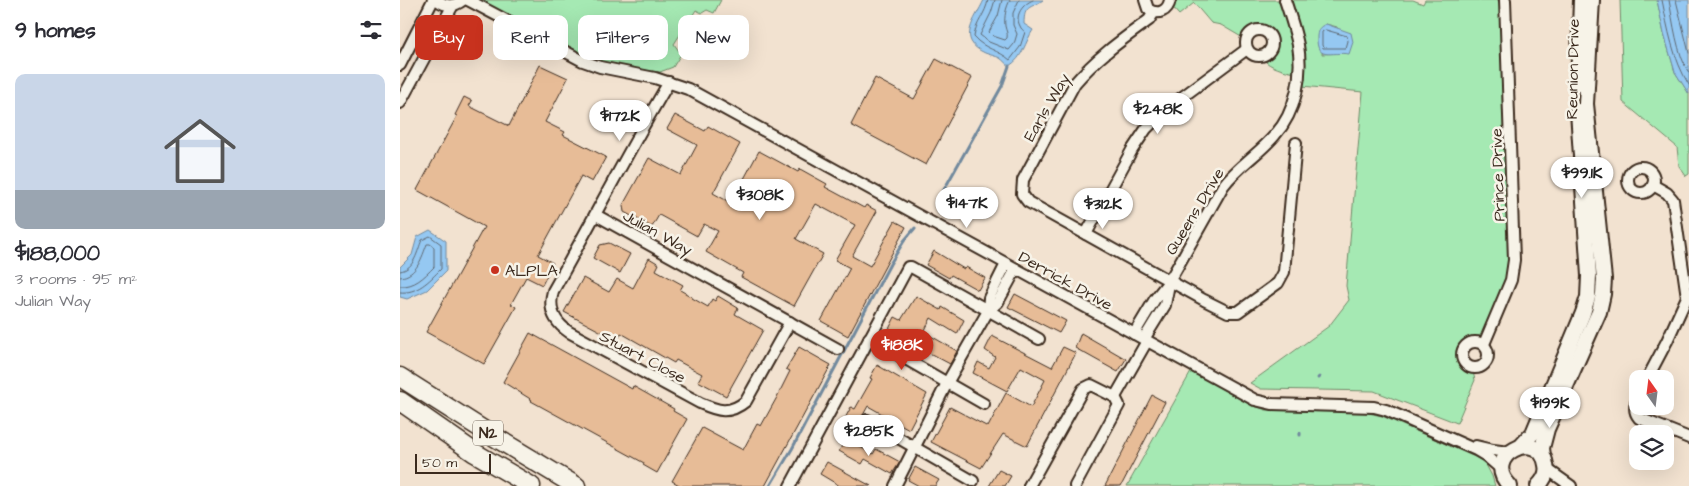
<!DOCTYPE html>
<html lang="en">
<head>
<meta charset="utf-8">
<style>
  :root { --surface:#fff; --page:#f7f7f7; --text:#2b2b33; --muted:#7c7c81; --line:#e1e1e2; --accent:#c8321e }
  body { margin:0; font-family:"Architects Daughter",sans-serif; background:var(--page); color:var(--text); height:100vh; display:flex; flex-direction:column; font-size:19px; white-space:nowrap }
  * { box-sizing:border-box; margin:0 }
  p { font-size:16px; color:var(--muted) }
  .icon { flex:none; width:28px; height:28px; fill:none; stroke:currentColor; stroke-width:2; stroke-linecap:round; stroke-linejoin:round }
  .map { position:relative; flex:1; overflow:hidden }
  .sheet { display:flex; flex-direction:column; background:var(--surface); width:400px }
  .sheet>* { flex:none }
  .top-card { position:absolute; left:15px; top:15px; width:475px; height:45px; display:flex; gap:10px }
  .needle { width:32px; rotate:346deg }
  .controls { position:absolute; left:1229px; top:370px; display:grid; gap:10px }
  .controls a { display:grid; place-items:center; width:45px; height:45px; border-radius:10px; background:var(--surface); box-shadow:0 5px 20px #0002; font-size:25px }
  .scale { position:absolute; left:15px; bottom:12px; width:76px; box-sizing:border-box; padding-left:5px; border:2px solid #3b2a1e; border-top:0; font-size:14px; line-height:18px; white-space:nowrap; color:#3b2a1e; -webkit-text-stroke:4px #f7f3e8; paint-order:stroke }
  .price { position:absolute; translate:-50% -42px; padding:0 11px; border-radius:18px; background:#fff; color:#222; font-size:16px; line-height:32px; filter:drop-shadow(0 1px 2px #0008) }
  .price::after { content:''; position:absolute; left:50%; top:30px; width:15px; height:11px; margin-left:-8px; background:inherit; clip-path:polygon(0 0,100% 0,50% 100%) }
  .price.on { background:var(--accent); color:#fff }
  ul { padding:0; list-style:none }
  li { display:grid; align-content:center; gap:10px; height:265px; padding:0 15px }
  li+li { border-top:1px solid var(--line) }
  li span { display:grid; place-items:center; height:155px; border-radius:10px; color:#555 }
  li>.icon { margin-inline-start:auto }
  span .icon { width:90px; height:90px; fill:#fffc; stroke-width:1 }
  li b { font-size:21px }
  h2 { display:flex; justify-content:space-between; align-items:center; height:60px; padding:0 15px; font-size:21px }
  .pill { padding:0 18px; border-radius:10px; background:var(--surface); box-shadow:0 5px 20px #0002; font-size:18px; line-height:45px }
  .pill.on { background:var(--accent); color:#fff }
  main { display:flex; flex:1; min-height:0 }
  .map>svg:first-child { display:block }
  .green { fill:#a5e9b3; stroke:#708a68; fill-rule:evenodd }
  .water { fill:#95c8f2; stroke:#71899d }
  .lines { fill:none; stroke-linecap:round; stroke-linejoin:round }
  .shore { stroke:#5f6973; stroke-width:1 }
  .stream { stroke:#71899d; stroke-width:3 }
  .building { fill:#e7bc97; stroke:#3b2a1e }
  .street-casing { stroke:#3b2a1e; stroke-width:14 }
  .secondary-casing { stroke:#3b2a1e; stroke-width:18 }
  .highway-casing { stroke:#3b2a1e; stroke-width:21 }
  .street { stroke:#f7f3e8; stroke-width:10 }
  .secondary { stroke:#f7f3e8; stroke-width:14 }
  .highway { stroke:#f7f3e8; stroke-width:18 }
  .poi-dot { fill:#c8321e; stroke:#f7f3e8; stroke-width:2 }
  .labels { text-anchor:middle; stroke-width:5; stroke-linejoin:round; paint-order:stroke }
  .shield { fill:#f7f3e8; stroke:#73665b; stroke-width:1 }
  .shield-label { font-size:15px; font-weight:bold; fill:#3b2a1e }
  .street-label { font-size:16px; fill:#3b2a1e; stroke:#f7f3e8 }
  .poi-label { font-size:16px; fill:#3b2a1e; stroke:#f7f3e8; text-anchor:start }
</style>
</head>
<body>
<main>
<section class="sheet">
<h2>9 homes<svg class="icon" aria-label="filters" viewBox="0 0 24 24"><path d="M4 7h16M4 17h16"/><circle cx="9" cy="7" r="2"/><circle cx="15" cy="17" r="2"/></svg></h2>
<ul>
<li><span style="background:linear-gradient(#c9d6e8 75%,#9aa5b1 0)"><svg class="icon" aria-label="home" viewBox="0 0 24 24"><path d="M3 11l9-7 9 7M6 9v11h12V9"/></svg></span><div><b>$188,000</b><p>3 rooms · 95 m²</p><p>Julian Way</p></div></li>
</ul>
</section>
<div class="map">
<svg width="1289" height="486" viewBox="0 0 1289 486">
  <rect width="100%" height="100%" fill="#f2e2d0"/>
  <filter id="ink" filterUnits="userSpaceOnUse"><feTurbulence type="fractalNoise" baseFrequency=".02" numOctaves="2"/><feDisplacementMap in="SourceGraphic" scale="10" xChannelSelector="R" yChannelSelector="G"/><feConvolveMatrix kernelMatrix="1 2 1 2 8 2 1 2 1" color-interpolation-filters="sRGB"/></filter>
  <g filter="url(#ink)">
    <g class="green">
      <path d="M80,0H321L314,13L307,10L302,13L296,10L274,44L281,54L273,67L260,72L218,67L199,62L181,55L85,5Z"/>
      <path d="M774,0H881L892,38L895,73C885,71 869,67 863,59C894,45 858,8 843,38L821,25L811,23L794,3L779,15L772,7Z"/>
      <path d="M890,0H1013L1023,4L1025,0H1101L1109,267L1106,278L1081,338C1066,336 1056,348 1061,362L1073,372L1075,380L1057,423L974,391L861,389L850,383L929,326L949,300L946,286L963,92L902,86L901,38ZM926,24L937,27L943,53L922,54Z"/>
      <path d="M1220,0H1257L1264,34L1275,72L1289,94V174L1286,176L1279,166L1277,147L1223,102Z"/>
      <path d="M791,372L850,404L866,410L964,412L982,416L1084,461L1092,476L1095,486H727Z"/>
    </g>
    <g class="water">
      <path d="M584,0H643C630,9 624,5 624,24L633,30C625,42 623,58 609,66C606,64 604,61 600,58C596,56 590,55 585,53C556,40 575,20 584,0Z"/>
      <path d="M1257,0H1289V94L1275,72L1264,34Z"/>
      <path d="M926,24L951,33L953,42L949,54C931,51 916,62 917,36C918,29 919,27 926,24Z"/>
      <path d="M30,230L46,241V271L27,290L7,299L0,297V267L12,255L17,237Z"/>
    </g>
    <g class="lines">
      <g class="shore">
        <path d="M588,0C586,14 575,23 574,37C584,49 599,50 610,60L620,47L625,32C623,30 621,29 620,26C614,15 623,4 633,0"/>
        <path d="M595,0L591,13L580,35L589,42L609,50L614,44L617,34L613,25V13L619,0"/>
        <path d="M602,0L598,16L589,32L593,36L605,40L607,38C608,33 606,31 605,26C604,16 606,8 610,0"/>
        <path d="M1262,0C1268,29 1273,59 1289,85"/>
        <path d="M1269,0C1273,21 1277,55 1289,73"/>
        <path d="M1276,0L1289,53"/>
        <path d="M926,30L947,36L948,41L946,48H923L922,45V32Z"/>
        <path d="M0,271C15,269 17,251 22,240L30,236L41,244V269C29,281 17,294 0,292"/>
        <path d="M0,277C17,276 22,257 27,244H30L34,247V267C24,277 15,287 0,286"/>
      </g>
      <g class="stream">
        <path d="M538,207L541,195L602,86L609,66"/>
        <path d="M918,378L919,377"/>
        <path d="M900,435V433"/>
        <path d="M370,486L392,449L490,264L504,241L515,228"/>
      </g>
    </g>
    <g class="building">
      <path d="M536,59L572,78L526,165L451,125L475,78L514,99Z"/>
      <path d="M140,65L168,78L145,122L165,132L163,135L206,157L192,182L181,176L138,255L153,263L142,285L126,277L111,304L116,307L84,364L26,332L84,227L17,190L57,116L55,115L64,97L72,101L69,106L109,126Z"/>
      <path d="M275,115L305,131L308,126L340,144L313,193L331,203L359,151L398,172L400,169L427,184L425,187L464,208L466,205L477,211L452,256L470,266L495,221L506,227L448,336L421,321L450,268L435,260L455,225L416,204L396,239L423,254L394,306L341,277L343,273L306,252L318,231L304,224L297,236L259,215L252,227L224,212L223,205L249,158L281,175L297,145L267,129Z"/>
      <path d="M209,243L230,254L220,273L193,258L200,245Z"/>
      <path d="M534,251L564,269L566,267L585,278L578,290L551,275L549,278L526,265Z"/>
      <path d="M249,258L259,264L256,270L283,285L280,290L292,297V298L308,307L312,299L315,301L318,296L338,308L335,314L363,330L326,396L298,381L302,374L276,360L274,363L221,333L217,340L164,312L183,278L209,292L217,279L233,288Z"/>
      <path d="M615,294L666,321L659,333L608,307Z"/>
      <path d="M516,296L541,310L542,307L564,320L557,334L531,318L524,332L557,351L550,364L488,331L495,317L501,320Z"/>
      <path d="M130,333L232,389L233,386L274,409L273,411L287,419L257,473L243,465L244,463L131,401L132,400L103,382Z"/>
      <path d="M681,333L726,359L718,372L675,348Z"/>
      <path d="M592,336L652,367L663,347L676,353L627,446L603,434L581,468L531,442L550,407L588,427L606,393L631,407L645,380L621,367L607,391L573,373L578,362L589,368L595,357L585,350Z"/>
      <path d="M399,347L431,365L365,486H281L272,481L302,428L343,450L357,424L361,426L376,399L390,371L386,369Z"/>
      <path d="M477,365L527,394L509,429L468,406L451,437L439,430L451,407L455,409L472,379L470,378Z"/>
      <path d="M752,395L765,402L721,486H705Z"/>
      <path d="M446,439L473,454L476,449L500,462L492,474L465,459L462,464L439,451Z"/>
      <path d="M427,462L471,486H440L420,474Z"/>
      <path d="M515,467L539,480L535,486H519L508,480Z"/>
      <path d="M599,470L611,476L605,486H589Z"/>
    </g>
    <g class="lines">
      <defs>
        <g id="street">
          <path d="M37,0C46,7 54,7 63,0"/>
          <path d="M68,0L183,61L200,67L255,78L288,89L855,400L872,404L974,407L986,410L1076,450L1086,456L1101,469"/>
          <path d="M745,0L748,9C758,16 768,11 770,0"/>
          <path d="M754,12L749,20C723,39 696,58 675,83L623,180L622,194L628,202L804,300L828,312H838L878,283L884,272L896,143"/>
          <circle cx="859" cy="43" r="13"/>
          <path d="M0,65L33,0"/>
          <path d="M269,82C228,151 192,222 153,291C148,309 154,322 169,332L300,403C318,411 329,415 346,401L390,322"/>
          <path d="M0,103L53,5"/>
          <circle cx="1241" cy="180" r="13"/>
          <path d="M196,215L438,349"/>
          <path d="M686,234L732,150L746,129L761,114L785,95L847,49"/>
          <path d="M588,311L589,298L606,264"/>
          <path d="M734,334L755,299L770,280L823,186C838,166 859,154 875,135C896,112 903,75 898,45C895,30 890,15 885,0"/>
          <path d="M469,338L584,404"/>
          <path d="M744,339L765,305L769,284"/>
          <circle cx="1075" cy="355" r="13"/>
          <path d="M1084,344L1111,280L1114,260L1105,0"/>
          <path d="M1247,379L1267,341L1287,297L1273,200L1267,193L1253,185"/>
          <path d="M715,397L747,341"/>
          <path d="M1238,399C1234,406 1234,412 1239,418L1289,438"/>
          <path d="M467,420L573,481"/>
          <path d="M1076,446L1093,450L1109,452"/>
          <path d="M1147,469L1171,486"/>
          <path d="M390,486L508,267H511L639,339"/>
          <path d="M495,486L547,383L588,311L598,302L616,269"/>
          <path d="M629,486L683,389L691,385L715,397L719,405L675,486"/>
        </g>
        <g id="secondary">
          <path d="M1178,84L1181,0"/>
          <path d="M1121,446L1133,433L1183,313L1188,297L1189,276L1178,111"/>
          <path d="M1143,456L1142,448L1147,429L1199,312L1203,294L1204,279L1186,104L1192,0"/>
          <path d="M1110,486C1079,456 1140,426 1146,465C1148,473 1144,480 1138,486"/>
        </g>
        <g id="highway">
          <path d="M0,377L93,436L176,486"/>
          <path d="M0,401L75,453L131,486"/>
        </g>
      </defs>
      <use href="#street" class="street-casing"/>
      <use href="#secondary" class="secondary-casing"/>
      <use href="#highway" class="highway-casing"/>
      <use href="#street" class="street"/>
      <use href="#secondary" class="secondary"/>
      <use href="#highway" class="highway"/>
    </g>
  </g>
  <circle class="poi-dot" cx="95" cy="270" r="5"/>
  <g class="labels">
    <rect class="shield" x="73" y="420.5" width="30" height="25" rx="4"/>
    <g class="shield-label">
      <text x="88" y="438">N2</text>
    </g>
    <g class="street-label">
      <text transform="translate(1172 69) rotate(-89)" y="6">Reunion Drive</text>
      <text transform="translate(646 107) rotate(-60)" y="6">Earls Way</text>
      <text transform="translate(1097 175) rotate(-92)" y="6">Prince Drive</text>
      <text transform="translate(794 211) rotate(-59)" y="6">Queens Drive</text>
      <text transform="translate(258 232) rotate(29)" y="6">Julian Way</text>
      <text transform="translate(666 280) rotate(29)" y="6">Derrick Drive</text>
      <text transform="translate(243 356) rotate(28)" y="6">Stuart Close</text>
    </g>
    <g class="poi-label">
      <text x="105" y="276">ALPLA</text>
    </g>
  </g>
</svg>
<div class="controls">
<a><svg class="needle" viewBox="-14 -14 28 28"><path d="M0-13l5 13h-10z" fill="#e53935"/><path d="M0 13l5-13h-10z" fill="#7c7c81"/></svg></a>
<a><svg class="icon" aria-label="layers" viewBox="0 0 24 24"><path d="M12 4l9 5-9 5-9-5zM3 14l9 5 9-5"/></svg></a>
</div>
<div class="scale">50 m</div>
<b class="price" style="left:758px;top:135px">$248K</b>
<b class="price" style="left:220px;top:142px">$172K</b>
<b class="price" style="left:1182px;top:199px">$99.1K</b>
<b class="price" style="left:360px;top:221px">$308K</b>
<b class="price" style="left:567px;top:229px">$147K</b>
<b class="price" style="left:703px;top:230px">$312K</b>
<b class="price on" style="left:502px;top:371px">$188K</b>
<b class="price" style="left:1150px;top:429px">$199K</b>
<b class="price" style="left:469px;top:457px">$285K</b>
<div class="top-card">
<a class="pill on">Buy</a>
<a class="pill">Rent</a>
<a class="pill">Filters</a>
<a class="pill">New</a>
</div>
</div>
</main>
</body>
</html>
